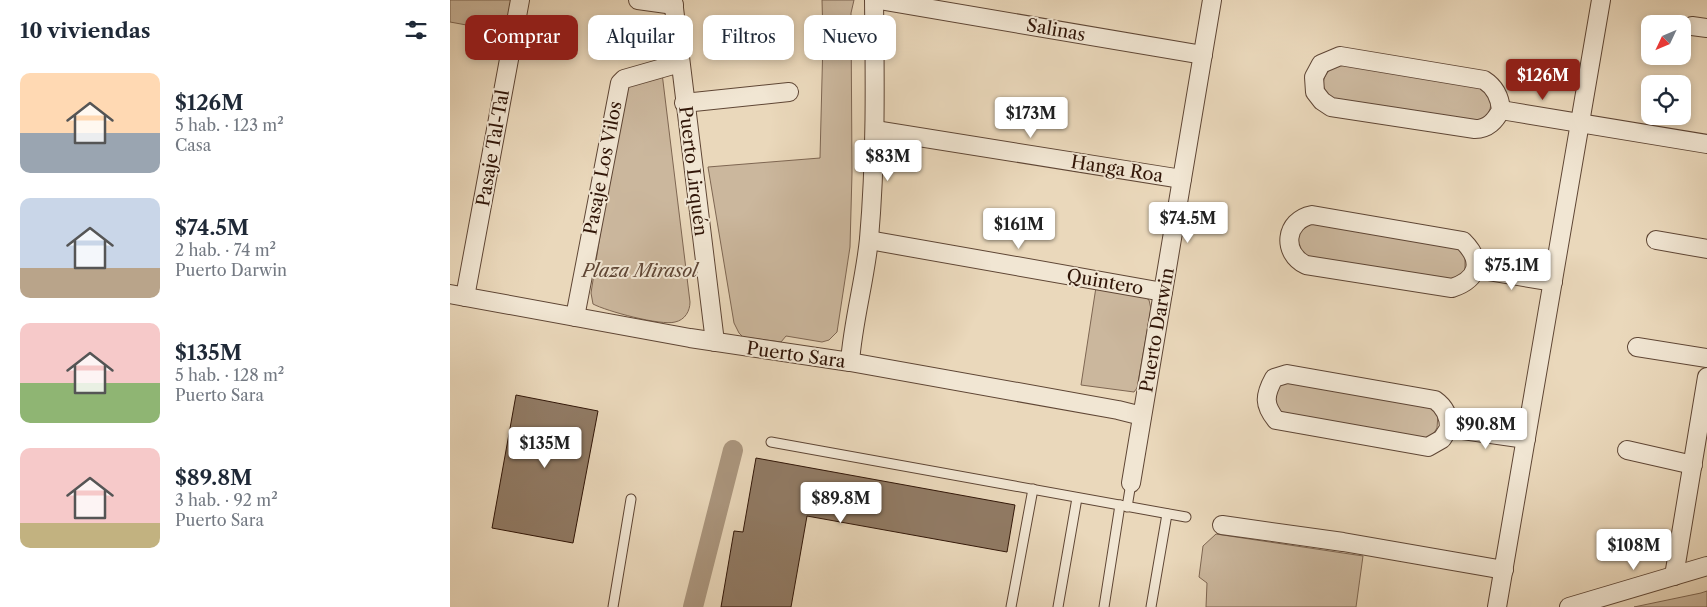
<!DOCTYPE html>
<html lang="es">
<head>
<meta charset="utf-8">
<style>
  :root { --surface:#fff; --page:#f2f2f3; --text:#1f2937; --muted:#747a83; --accent:#8f2418 }
  body { margin:0; font-family:"Libre Caslon Text",serif; background:var(--page); color:var(--text); height:100vh; display:flex; flex-direction:column; font-size:19px; white-space:nowrap }
  * { box-sizing:border-box; margin:0 }
  p { font-size:16px; color:var(--muted) }
  .icon { flex:none; width:28px; height:28px; fill:none; stroke:currentColor; stroke-width:2; stroke-linecap:round; stroke-linejoin:round }
  .map { position:relative; flex:1; overflow:hidden }
  .sheet { display:flex; flex-direction:column; background:var(--surface); width:450px }
  .sheet>* { flex:none }
  .top-card { position:absolute; left:15px; top:15px; width:475px; height:45px; display:flex; gap:10px }
  .needle { width:32px; rotate:226deg }
  .buttons { position:absolute; left:1191px; top:15px; display:grid; gap:10px }
  .buttons a { display:grid; place-items:center; width:50px; height:50px; border-radius:10px; background:var(--surface); box-shadow:0 2px 8px #0003; font-size:25px }
  .price { position:absolute; translate:-50% -42px; padding:0 11px; border-radius:5px; background:#fff; color:#222; font-size:16px; line-height:32px; filter:drop-shadow(0 1px 2px #0008) }
  .price::after { content:''; position:absolute; left:50%; top:30px; width:15px; height:11px; margin-left:-8px; background:inherit; clip-path:polygon(0 0,100% 0,50% 100%) }
  .price.on { background:var(--accent); color:#fff }
  ul { padding:0; list-style:none }
  li { display:flex; align-items:center; gap:15px; height:125px; padding:0 20px }
  li span { display:grid; place-items:center; flex:none; width:140px; height:100px; border-radius:10px; color:#555 }
  li>.icon { margin-inline-start:auto }
  span .icon { width:60px; height:60px; fill:#fffc; stroke-width:1 }
  li b { font-size:21px }
  h2 { display:flex; justify-content:space-between; align-items:center; height:60px; padding:0 20px; font-size:21px }
  .chip { padding:0 18px; border-radius:10px; background:var(--surface); box-shadow:0 2px 8px #0003; font-size:18px; line-height:45px }
  .chip.on { background:var(--accent); color:#fff }
  main { display:flex; flex:1; min-height:0 }
  .map>svg:first-child { display:block }
  .green { fill:#cbb79d; stroke:#7e6652 }
  .lines { fill:none; stroke-linecap:round; stroke-linejoin:round }
  .canal { stroke:#ab967e; stroke-width:20 }
  .building { fill:#917b65; stroke:#311608 }
  .service-casing { stroke:#5f4635; stroke-width:11 }
  .minor-casing { stroke:#5f4635; stroke-width:20 }
  .service { stroke:#f1e6d3; stroke-width:9 }
  .minor { stroke:#f1e6d3; stroke-width:18 }
  .labels { text-anchor:middle; stroke-width:4; stroke-linejoin:round; paint-order:stroke }
  .street-label { font-size:18px; fill:#311608; stroke:#f1e6d3 }
  .park-label { font-size:18px; font-style:italic; fill:#5f4635; stroke:#f1e6d3 }
</style>
</head>
<body>
<main>
<section class="sheet">
<h2>10 viviendas<svg class="icon" aria-label="filters" viewBox="0 0 24 24"><path d="M4 7h16M4 17h16"/><circle cx="9" cy="7" r="2"/><circle cx="15" cy="17" r="2"/></svg></h2>
<ul>
<li><span style="background:linear-gradient(#ffd9b3 60%,#9aa5b1 0)"><svg class="icon" aria-label="home" viewBox="0 0 24 24"><path d="M3 11l9-7 9 7M6 9v11h12V9"/></svg></span><div><b>$126M</b><p>5 hab. · 123 m²</p><p>Casa</p></div></li>
<li><span style="background:linear-gradient(#c9d6e8 70%,#b9a48a 0)"><svg class="icon" aria-label="home" viewBox="0 0 24 24"><path d="M3 11l9-7 9 7M6 9v11h12V9"/></svg></span><div><b>$74.5M</b><p>2 hab. · 74 m²</p><p>Puerto Darwin</p></div></li>
<li><span style="background:linear-gradient(#f6c9c9 60%,#8fb573 0)"><svg class="icon" aria-label="home" viewBox="0 0 24 24"><path d="M3 11l9-7 9 7M6 9v11h12V9"/></svg></span><div><b>$135M</b><p>5 hab. · 128 m²</p><p>Puerto Sara</p></div></li>
<li><span style="background:linear-gradient(#f6c9c9 75%,#c2b280 0)"><svg class="icon" aria-label="home" viewBox="0 0 24 24"><path d="M3 11l9-7 9 7M6 9v11h12V9"/></svg></span><div><b>$89.8M</b><p>3 hab. · 92 m²</p><p>Puerto Sara</p></div></li>
</ul>
</section>
<div class="map">
<svg width="1257" height="607" viewBox="0 0 1257 607">
  <rect width="100%" height="100%" fill="#ead8bb"/>
  <filter id="stains"><feTurbulence type="fractalNoise" baseFrequency=".004" numOctaves="4"/><feColorMatrix values="0 0 0 0 .2 0 0 0 0 .09 0 0 0 0 .02 0 0 0 .5 -.17"/></filter>
  <radialGradient id="worn" r=".72"><stop offset=".6" stop-color="#630" stop-opacity="0"/><stop offset="1" stop-color="#630" stop-opacity=".3"/></radialGradient>
  <g class="green">
    <path d="M0,0H61L55,32L0,22Z"/>
    <path d="M372,0H404L401,13L402,173L400,247L387,332L379,340L372,342L336,336L331,342L293,337L289,333L284,323L258,167L370,158L373,39Z"/>
    <path d="M888,63L1029,88C1046,96 1043,111 1031,122L882,99C867,85 873,74 888,63Z"/>
    <path d="M212,73L240,302C240,311 235,320 225,322C211,326 156,311 143,304L141,293L172,95L179,86Z"/>
    <path d="M858,223L1008,247L1015,255V269L1007,281L856,259L846,242L851,228Z"/>
    <path d="M646,287L692,295L699,300L701,309L687,388L684,392L631,385Z"/>
    <path d="M832,382L979,405L988,414L987,428L980,439L826,412L823,395Z"/>
    <path d="M766,534L913,556L906,607H756L757,583L749,577L753,546Z"/>
    <path d="M1257,591V607H1184L1251,593Z"/>
  </g>
  <g class="lines">
    <path class="canal" d="M243,607L283,450"/>
  </g>
  <g class="building">
    <path d="M66,395L148,411L123,543L42,528Z"/>
    <path d="M306,458L565,505L557,552L357,516L341,607H271L284,531L293,532Z"/>
  </g>
  <g class="lines">
    <defs>
      <g id="service">
        <path d="M321,442L736,517"/>
        <path d="M677,507L681,483"/>
        <path d="M163,607L181,499"/>
        <path d="M561,607L583,489"/>
        <path d="M608,607L627,498"/>
        <path d="M654,607L670,505"/>
        <path d="M701,607L717,514"/>
      </g>
      <g id="minor">
        <path d="M188,0L224,5"/>
        <path d="M223,0L265,342"/>
        <path d="M429,0L753,55"/>
        <path d="M1242,26L1257,28"/>
        <path d="M890,56L1034,80C1045,87 1050,97 1051,110C1045,121 1038,129 1025,129L881,107L872,101L865,92L864,77L871,64Z"/>
        <path d="M234,103L339,92"/>
        <path d="M1051,110L1257,144"/>
        <path d="M425,130L732,179"/>
        <path d="M862,215L1013,241C1033,261 1029,279 1002,288L856,265C831,253 835,220 862,215Z"/>
        <path d="M419,240L713,292"/>
        <path d="M1206,240L1257,249"/>
        <path d="M1026,269L1103,282"/>
        <path d="M0,294L240,338L400,362L668,410L692,416"/>
        <path d="M15,297L70,0"/>
        <path d="M125,317L170,83L174,79L230,63"/>
        <path d="M1187,347L1257,358"/>
        <path d="M400,362C403,321 415,280 419,239C426,159 425,80 424,0"/>
        <path d="M837,374L985,400C995,407 999,416 999,428L992,439L978,447L826,420C814,405 814,396 824,378Z"/>
        <path d="M999,428L1076,439"/>
        <path d="M1177,450L1243,465"/>
        <path d="M681,483L762,0"/>
        <path d="M772,525L893,542L1054,570"/>
        <path d="M1224,576L1257,377"/>
        <path d="M1047,607L1151,0"/>
        <path d="M1119,607L1257,566"/>
      </g>
    </defs>
    <use href="#service" class="service-casing"/>
    <use href="#minor" class="minor-casing"/>
    <use href="#service" class="service"/>
    <use href="#minor" class="minor"/>
  </g>
  <g class="labels">
    <g class="street-label">
      <text transform="translate(606 30) rotate(10)" y="6">Salinas</text>
      <text transform="translate(43 148) rotate(-80)" y="6">Pasaje Tal-Tal</text>
      <text transform="translate(153 168) rotate(-79)" y="6">Pasaje Los Vilos</text>
      <text transform="translate(667 169) rotate(9)" y="6">Hanga Roa</text>
      <text transform="translate(243 171) rotate(83)" y="6">Puerto Lirquén</text>
      <text transform="translate(655 282) rotate(10)" y="6">Quintero</text>
      <text transform="translate(707 330) rotate(-80)" y="6">Puerto Darwin</text>
      <text transform="translate(346 355) rotate(8)" y="6">Puerto Sara</text>
    </g>
    <g class="park-label">
      <text x="190" y="277">Plaza Mirasol</text>
    </g>
  </g>
  <rect width="100%" height="100%" filter="url(#stains)"/>
  <rect width="100%" height="100%" fill="url(#worn)"/>
</svg>
<div class="buttons">
<a><svg class="needle" viewBox="-14 -14 28 28"><path d="M0-13l5 13h-10z" fill="#e53935"/><path d="M0 13l5-13h-10z" fill="#747a83"/></svg></a>
<a><svg class="icon" aria-label="locate" viewBox="0 0 24 24"><circle cx="12" cy="12" r="6"/><path d="M12 2v4M12 18v4M2 12h4M18 12h4"/></svg></a>
</div>
<b class="price on" style="left:1093px;top:101px">$126M</b>
<b class="price" style="left:581px;top:139px">$173M</b>
<b class="price" style="left:438px;top:182px">$83M</b>
<b class="price" style="left:738px;top:244px">$74.5M</b>
<b class="price" style="left:569px;top:250px">$161M</b>
<b class="price" style="left:1062px;top:291px">$75.1M</b>
<b class="price" style="left:1036px;top:450px">$90.8M</b>
<b class="price" style="left:95px;top:469px">$135M</b>
<b class="price" style="left:391px;top:524px">$89.8M</b>
<b class="price" style="left:1184px;top:571px">$108M</b>
<div class="top-card">
<a class="chip on">Comprar</a>
<a class="chip">Alquilar</a>
<a class="chip">Filtros</a>
<a class="chip">Nuevo</a>
</div>
</div>
</main>
</body>
</html>
